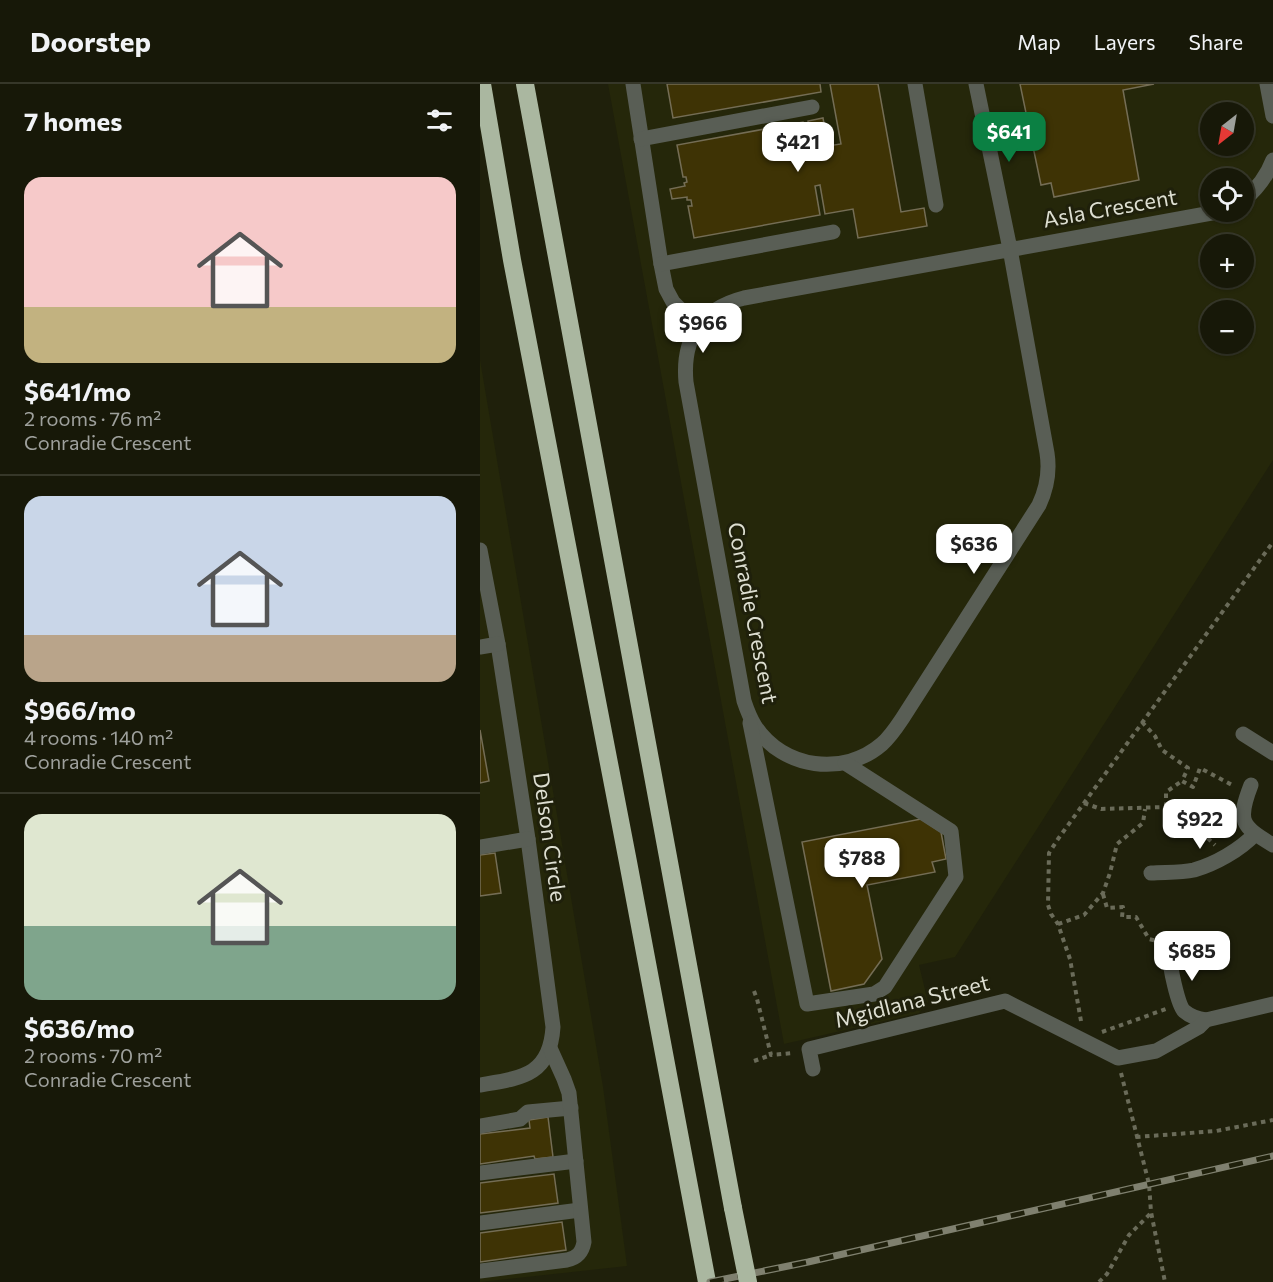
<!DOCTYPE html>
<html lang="en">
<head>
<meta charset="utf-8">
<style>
  :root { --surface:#171808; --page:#202112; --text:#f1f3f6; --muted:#9ea09c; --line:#363729; --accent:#0b8043 }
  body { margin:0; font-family:Commissioner,sans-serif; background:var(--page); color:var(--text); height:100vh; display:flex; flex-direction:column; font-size:22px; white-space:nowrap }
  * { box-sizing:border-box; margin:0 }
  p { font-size:20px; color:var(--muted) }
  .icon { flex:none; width:33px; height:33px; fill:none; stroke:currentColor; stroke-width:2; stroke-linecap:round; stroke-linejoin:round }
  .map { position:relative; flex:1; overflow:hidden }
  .drawer { display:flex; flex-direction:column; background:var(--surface); width:480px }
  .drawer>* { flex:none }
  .needle { width:39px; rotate:211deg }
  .controls { position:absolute; left:720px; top:18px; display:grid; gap:12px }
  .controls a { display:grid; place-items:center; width:54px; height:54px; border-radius:50%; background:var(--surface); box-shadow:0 2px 4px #0004,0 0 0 2px var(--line); font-size:30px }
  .price { position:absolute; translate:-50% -51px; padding:0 14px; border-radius:12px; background:#fff; color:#222; font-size:20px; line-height:39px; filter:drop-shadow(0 2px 3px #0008) }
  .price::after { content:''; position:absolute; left:50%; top:36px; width:18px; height:14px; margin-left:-9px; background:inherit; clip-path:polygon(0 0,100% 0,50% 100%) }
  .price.on { background:var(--accent); color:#fff }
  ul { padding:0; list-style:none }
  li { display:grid; align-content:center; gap:12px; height:318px; padding:0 24px }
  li+li { border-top:2px solid var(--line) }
  li span { display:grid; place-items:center; height:186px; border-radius:18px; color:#555 }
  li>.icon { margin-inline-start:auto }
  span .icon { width:108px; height:108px; fill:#fffc; stroke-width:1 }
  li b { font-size:26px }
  h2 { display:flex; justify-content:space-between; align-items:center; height:72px; padding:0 24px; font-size:26px }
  header { display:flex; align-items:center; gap:36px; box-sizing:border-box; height:84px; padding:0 30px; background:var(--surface); border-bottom:2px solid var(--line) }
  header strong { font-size:28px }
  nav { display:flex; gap:33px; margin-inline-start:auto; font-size:21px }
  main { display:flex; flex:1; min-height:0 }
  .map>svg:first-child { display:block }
  .built { fill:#25270a; fill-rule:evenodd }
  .building { fill:#3e3305; stroke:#746d55; stroke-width:1.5 }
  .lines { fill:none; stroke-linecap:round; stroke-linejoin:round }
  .path { stroke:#6a6b59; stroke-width:4; stroke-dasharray:4.5 4.5; stroke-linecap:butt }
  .minor { stroke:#595e55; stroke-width:15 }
  .highway { stroke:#aab7a0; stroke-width:18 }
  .rail-casing { stroke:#7f806f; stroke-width:7 }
  .rail { stroke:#1f200b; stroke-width:4.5; stroke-dasharray:14; stroke-linecap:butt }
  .highway-bridge { stroke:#aab7a0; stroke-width:18 }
  .labels { text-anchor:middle; stroke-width:6; stroke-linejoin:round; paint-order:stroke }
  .street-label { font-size:22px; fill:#ddded1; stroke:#1f200b }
</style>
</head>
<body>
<header>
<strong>Doorstep</strong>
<nav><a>Map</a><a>Layers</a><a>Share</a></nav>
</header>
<main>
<section class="drawer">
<h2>7 homes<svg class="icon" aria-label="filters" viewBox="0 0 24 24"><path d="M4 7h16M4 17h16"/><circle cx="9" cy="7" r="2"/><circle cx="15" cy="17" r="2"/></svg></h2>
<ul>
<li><span style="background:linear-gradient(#f6c9c9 70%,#c2b280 0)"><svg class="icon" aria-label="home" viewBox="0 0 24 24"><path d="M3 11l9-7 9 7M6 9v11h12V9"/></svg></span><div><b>$641/mo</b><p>2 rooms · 76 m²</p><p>Conradie Crescent</p></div></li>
<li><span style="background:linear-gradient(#c9d6e8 75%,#b9a48a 0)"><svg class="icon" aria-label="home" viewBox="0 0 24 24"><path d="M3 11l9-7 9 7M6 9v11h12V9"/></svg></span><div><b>$966/mo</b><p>4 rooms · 140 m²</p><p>Conradie Crescent</p></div></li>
<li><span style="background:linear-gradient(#dfe7d0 60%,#7fa58c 0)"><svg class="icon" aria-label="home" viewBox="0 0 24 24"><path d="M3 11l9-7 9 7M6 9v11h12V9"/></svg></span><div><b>$636/mo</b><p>2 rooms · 70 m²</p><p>Conradie Crescent</p></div></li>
</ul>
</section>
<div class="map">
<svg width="793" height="1198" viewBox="0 0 793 1198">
  <rect width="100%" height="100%" fill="#1f200b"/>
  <g class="built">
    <path d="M128,0H793V376L475,873L439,881L448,918L439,929L304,960ZM730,28H764V62H730ZM730,94H764V128H730ZM730,160H764V194H730ZM730,226H764V260H730Z"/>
    <path d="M0,276L123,1003L147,1182L0,1198Z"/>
  </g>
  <g class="building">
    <path d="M187,0H340L341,8L193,34Z"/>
    <path d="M350,0H398L421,128L444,124L447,142L378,154L373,125L345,130L340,101L335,102L340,131L214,154L208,122H212L211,116H207V113L192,115L190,105L205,102L204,99L207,98L206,93H203L197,61L323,38L328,66L333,65L328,37L343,34L348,62L361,60Z"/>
    <path d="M540,0H674L643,6L659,96L574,113L571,99L561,101Z"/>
    <path d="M0,646L9,697L0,699Z"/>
    <path d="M441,735L461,748L466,775L452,778L455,788L387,801L402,875L384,900L351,907L322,758Z"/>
    <path d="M15,769L21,809L0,812V771Z"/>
    <path d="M68,1033L73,1073L55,1075L54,1072L0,1080V1050L50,1044L49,1036Z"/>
    <path d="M74,1090L78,1119L0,1129V1099Z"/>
    <path d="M82,1138L86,1166L0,1178V1149Z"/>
  </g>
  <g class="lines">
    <g class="path">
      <path d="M662,638L675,652L682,666L708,684L702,697L713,703L720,684L754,702"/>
      <path d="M604,719L621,725L686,723L719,746L735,761"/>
      <path d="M686,723V708L702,697"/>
      <path d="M623,810L627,824L643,823L642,833H656L669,855L677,857"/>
      <path d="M578,840L604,831L623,809L630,789L637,760L663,739L665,725"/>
      <path d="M274,907L277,915L291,971L313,969"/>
      <path d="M601,937L590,875L582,852L578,840L571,830L568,821L569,769L578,755L793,458"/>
      <path d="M622,948L686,925"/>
      <path d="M274,977L291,971"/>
      <path d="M641,989L669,1100L671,1128L685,1198"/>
      <path d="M656,1053L736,1047L793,1036"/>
      <path d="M619,1198L627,1190L649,1151L671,1129"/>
    </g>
    <g class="minor">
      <path d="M153,0L181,180L186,205L193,218L218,243"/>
      <path d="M435,0L456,121"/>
      <path d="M496,0L530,165L567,369C570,388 567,404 559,421L422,635C416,644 410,653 402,660C364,693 303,685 275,642C270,634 267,626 264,617L206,298C202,255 221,225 264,214L737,128"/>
      <path d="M787,0L793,32"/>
      <path d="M161,55L332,23"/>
      <path d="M764,116C777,105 787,92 793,76"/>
      <path d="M181,180L353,148"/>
      <path d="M0,466L18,560L48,755L73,943C70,992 41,994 0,1001"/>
      <path d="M0,563L18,560"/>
      <path d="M270,639L327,920L394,910L405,903L476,793L471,747L365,679"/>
      <path d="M763,650L793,669"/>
      <path d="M771,701C757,737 761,742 793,761"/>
      <path d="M0,763L48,755"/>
      <path d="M671,789C685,788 700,789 714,786C735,780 760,766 775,750"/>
      <path d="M700,855C695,860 690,864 690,871C689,881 698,921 704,927C711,933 718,935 726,936"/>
      <path d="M333,985L329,965L525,917L638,974L676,967L719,943L726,936L793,920"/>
      <path d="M0,1042L40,1035L48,1028L91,1024"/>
      <path d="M0,1089L96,1077"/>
      <path d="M0,1139L100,1126"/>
      <path d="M0,1187L87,1176C97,1174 102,1169 104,1158L89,1009L84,995L70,964"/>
    </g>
    <g class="highway">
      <path d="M2,0L32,176L148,778L227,1198"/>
      <path d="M45,0L253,1124"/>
    </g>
    <defs>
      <path id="rail" d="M230,1198L328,1178L793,1072"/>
    </defs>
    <use href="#rail" class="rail-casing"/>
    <use href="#rail" class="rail"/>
    <path class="highway-bridge" d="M253,1124L268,1198"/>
  </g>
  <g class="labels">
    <g class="street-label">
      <text transform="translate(630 124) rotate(-10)" y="8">Asla Crescent</text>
      <text transform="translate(273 529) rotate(79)" y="8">Conradie Crescent</text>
      <text transform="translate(70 753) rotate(82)" y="8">Delson Circle</text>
      <text transform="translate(432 917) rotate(-14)" y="8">Mgidlana Street</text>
    </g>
  </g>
</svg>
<div class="controls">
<a><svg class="needle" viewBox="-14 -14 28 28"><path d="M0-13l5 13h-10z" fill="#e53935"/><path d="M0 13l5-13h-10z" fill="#9ea09c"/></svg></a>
<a><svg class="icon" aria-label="locate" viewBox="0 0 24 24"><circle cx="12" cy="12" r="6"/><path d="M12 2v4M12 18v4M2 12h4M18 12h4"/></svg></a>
<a>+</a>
<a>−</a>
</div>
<b class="price on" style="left:529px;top:79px">$641</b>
<b class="price" style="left:318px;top:89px">$421</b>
<b class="price" style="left:223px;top:270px">$966</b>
<b class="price" style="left:494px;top:491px">$636</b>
<b class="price" style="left:720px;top:766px">$922</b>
<b class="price" style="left:382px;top:805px">$788</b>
<b class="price" style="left:712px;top:898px">$685</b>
</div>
</main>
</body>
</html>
